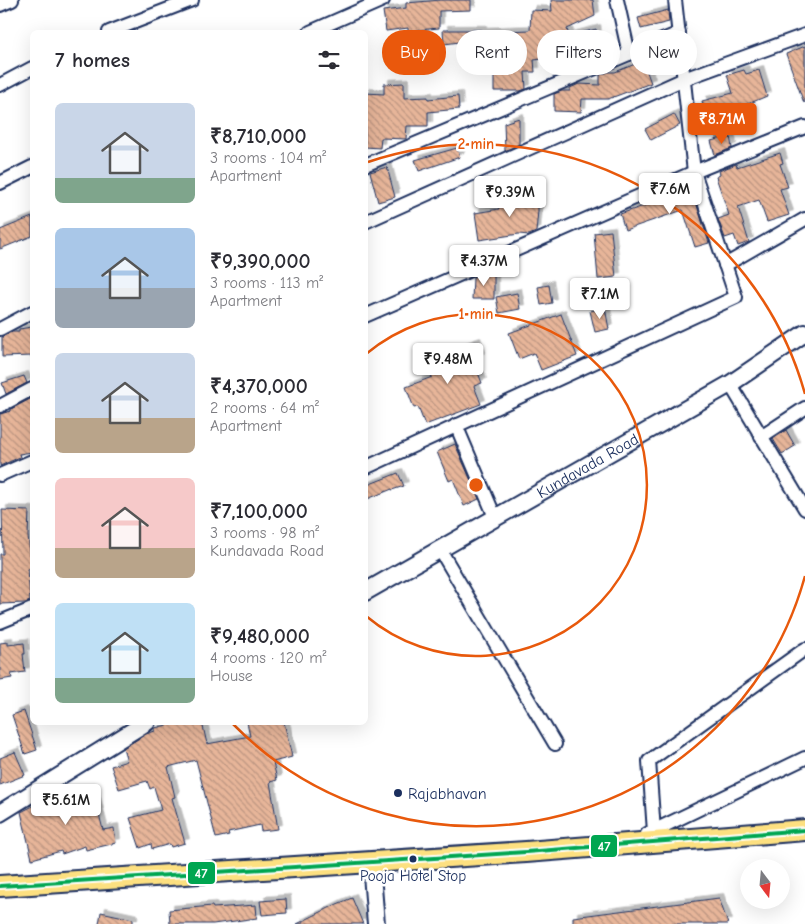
<!DOCTYPE html>
<html lang="en">
<head>
<meta charset="utf-8">
<style>
  :root { --surface:#fff; --page:#f7f7f7; --text:#2b2b33; --muted:#7c7c81; --accent:#ea580c }
  body { margin:0; font-family:"Comic Neue",sans-serif; background:var(--page); color:var(--text); height:100vh; display:flex; flex-direction:column; font-size:19px; white-space:nowrap }
  * { box-sizing:border-box; margin:0 }
  p { font-size:16px; color:var(--muted) }
  .icon { flex:none; width:28px; height:28px; fill:none; stroke:currentColor; stroke-width:2; stroke-linecap:round; stroke-linejoin:round }
  .map { position:relative; flex:1; overflow:hidden }
  .details { position:absolute; left:30px; top:30px; width:338px; height:695px; display:flex; flex-direction:column; background:var(--surface); border-radius:8px; box-shadow:0 5px 20px #0002 }
  .details>* { flex:none }
  .hud { position:absolute; left:382px; top:30px; width:348px; height:45px; display:flex; gap:10px }
  .needle { width:32px; rotate:164deg }
  .controls { position:absolute; left:740px; top:859px; display:grid; gap:10px }
  .controls a { display:grid; place-items:center; width:50px; height:50px; border-radius:50%; background:var(--surface); box-shadow:0 5px 20px #0002; font-size:25px }
  .price { position:absolute; translate:-50% -42px; padding:0 11px; border-radius:5px; background:#fff; color:#222; font-size:16px; line-height:32px; filter:drop-shadow(0 1px 2px #0008) }
  .price::after { content:''; position:absolute; left:50%; top:30px; width:15px; height:11px; margin-left:-8px; background:inherit; clip-path:polygon(0 0,100% 0,50% 100%) }
  .price.selected { background:var(--accent); color:#fff }
  ul { padding:0; list-style:none }
  li { display:flex; align-items:center; gap:15px; height:125px; padding:0 25px }
  li span { display:grid; place-items:center; flex:none; width:140px; height:100px; border-radius:8px; color:#555 }
  li>.icon { margin-inline-start:auto }
  span .icon { width:60px; height:60px; fill:#fffc; stroke-width:1 }
  li b { font-size:21px }
  h2 { display:flex; justify-content:space-between; align-items:center; height:60px; padding:0 25px; font-size:21px }
  .chip { padding:0 18px; border-radius:22px; background:var(--surface); box-shadow:0 5px 20px #0002; font-size:18px; line-height:45px }
  .chip.selected { background:var(--accent); color:#fff }
  .map>svg:first-child { display:block }
  .building { fill:url(#building-back-hatch); stroke:#1b2f5e; filter:url(#shadow) }
  .lines { fill:none; stroke-linecap:round; stroke-linejoin:round }
  .minor-casing { stroke:#1b2f5e; stroke-width:16 }
  .tertiary-casing { stroke:#1b2f5e; stroke-width:20 }
  .primary-casing { stroke:#1b2f5e; stroke-width:24 }
  .minor { stroke:#fff; stroke-width:12 }
  .tertiary { stroke:#fff; stroke-width:16 }
  .primary { stroke:#fde080; stroke-width:20 }
  .bus-1-casing { stroke:#fff; stroke-width:8 }
  .bus-1 { stroke:#00a651; stroke-width:4 }
  .ring { fill:none; stroke:#e8590c; stroke-width:2.5 }
  .poi-dot { fill:#1b2f5e; stroke:#fff; stroke-width:2 }
  .labels { text-anchor:middle; stroke-width:5; stroke-linejoin:round; paint-order:stroke }
  .bus-label { font-size:15px; fill:#1b2f5e; stroke:#fff }
  .street-label { font-size:16px; fill:#1b2f5e; stroke:#fff }
  .poi-label { font-size:16px; fill:#1b2f5e; stroke:#fff; text-anchor:start }
  .centre { fill:#e8590c; stroke:#fff; stroke-width:2.5 }
  .ring-label { font-size:15px; text-anchor:middle; font-weight:bold; fill:#e8590c; stroke:#fff; stroke-width:5; stroke-linejoin:round; paint-order:stroke }
  .line-badge { stroke:#fff; stroke-width:2 }
  .badge-label { font-size:14px; text-anchor:middle; font-weight:bold; fill:#fff }
</style>
</head>
<body>
<div class="map">
<svg width="805" height="924" viewBox="0 0 805 924">
  <defs>
    <pattern id="building-back-hatch" width="6" height="6" patternUnits="userSpaceOnUse" patternTransform="scale(1.25)"><rect width="6" height="6" fill="#e7b599"/><path d="M-1 5l2 2M0 0l6 6M5-1l2 2" fill="none" stroke="#ba9480"/></pattern>
    <filter id="shadow"><feDropShadow dx="4.5" dy="-4.5" stdDeviation="0" flood-color="#0004"/></filter>
  </defs>
  <rect width="100%" height="100%" fill="#fff"/>
  <filter id="ink" filterUnits="userSpaceOnUse"><feTurbulence type="fractalNoise" baseFrequency=".02" numOctaves="2"/><feDisplacementMap in="SourceGraphic" scale="10" xChannelSelector="R" yChannelSelector="G"/><feConvolveMatrix kernelMatrix="1 2 1 2 8 2 1 2 1" color-interpolation-filters="sRGB"/></filter>
  <g filter="url(#ink)">
    <g class="building">
      <path d="M441,0H471V10L439,11V28L408,31V28L386,31L383,11L406,8V3Z"/>
      <path d="M551,0H593L595,16L567,29L569,36L596,29L599,52L534,60L535,72H525L526,89L520,91H494V55L460,58V42L444,44L443,30H482V32L530,30L531,10L552,11Z"/>
      <path d="M668,10L669,22L641,29L638,18Z"/>
      <path d="M805,46V102L804,103L786,54Z"/>
      <path d="M643,61L651,83L608,99H582L581,112L554,111V94L562,91H570V88L579,84L600,85V75L608,72H615Z"/>
      <path d="M744,70L746,74L759,70L767,96L731,111L706,118L702,101L733,93L727,75Z"/>
      <path d="M404,83V98L428,97V99L458,96L459,109L428,112V126H407L406,139L381,138L380,148L365,147V93L384,94V84Z"/>
      <path d="M674,114L680,125L651,140L645,129Z"/>
      <path d="M519,118V144L505,151L504,123Z"/>
      <path d="M730,136L732,148L715,155L711,141Z"/>
      <path d="M457,148L460,157L419,171L415,160Z"/>
      <path d="M780,153L783,163L780,164L788,187L780,189L789,215L767,222L759,200L738,207L749,242L738,246L734,235L725,238L718,219L729,215L716,177L720,175L719,171L736,164L737,167Z"/>
      <path d="M387,167L395,197L378,202L370,172Z"/>
      <path d="M538,190V211L536,232L529,235L519,234L479,240L475,213L499,209L497,204L527,193V191Z"/>
      <path d="M692,190L709,243L695,247L683,210L625,230L620,214Z"/>
      <path d="M32,217V236L0,249V230Z"/>
      <path d="M611,231L616,277L598,279L594,233Z"/>
      <path d="M482,273L494,274V299H472L473,278Z"/>
      <path d="M549,285L552,303L541,305L538,287Z"/>
      <path d="M622,285L624,296L612,298L610,287Z"/>
      <path d="M517,293L520,309L499,313L496,297Z"/>
      <path d="M605,308L609,329L595,332L590,311Z"/>
      <path d="M561,314L577,356L541,370L534,353L519,359L509,333Z"/>
      <path d="M32,327V356L2,357V337L11,332H19V329Z"/>
      <path d="M476,342L481,357L473,360L482,383L474,386L481,404L425,425L418,407L414,408L406,387L432,377L426,360Z"/>
      <path d="M24,376L27,383L6,394L2,383Z"/>
      <path d="M32,398V452L19,454L20,457L0,466V414L11,411V409Z"/>
      <path d="M786,430L795,446L782,454L773,439Z"/>
      <path d="M455,444L479,499L464,506L453,479L449,481L437,452Z"/>
      <path d="M398,473L404,486L392,490V489L365,500V486Z"/>
      <path d="M2,510L29,511L28,536L32,568L28,569L30,601L25,603L0,604V554H3Z"/>
      <path d="M8,642V645L24,643L25,654H23L25,672L11,674L12,678L0,680V643Z"/>
      <path d="M24,711L37,750L25,754L12,715Z"/>
      <path d="M179,722H202L207,744L250,736L247,722H284L292,757L273,762L277,780L270,782L278,829L261,831L260,825L228,832L229,835L216,838L196,760L168,767L175,797L172,798L185,843L171,847L170,844L152,849L151,844L140,848L130,818L161,810L154,787L150,789L147,781L119,789L111,766L127,761L123,748L146,734L155,731V728Z"/>
      <path d="M15,752L25,775L0,785V758Z"/>
      <path d="M93,790L103,830L114,828L116,843L86,850L85,846L62,854L61,851L32,859L21,812L35,805L63,796L64,797Z"/>
      <path d="M352,898L363,924H297L337,904Z"/>
      <path d="M719,898L728,924H573V917Z"/>
      <path d="M286,899L287,913L262,915L260,901Z"/>
      <path d="M256,905L257,918L213,924H170L169,910L212,906L213,908Z"/>
      <path d="M101,912L133,919V924H99Z"/>
    </g>
    <g class="lines">
      <defs>
        <g id="minor">
          <path d="M617,0L629,54"/>
          <path d="M0,5L12,0"/>
          <path d="M109,32L192,0"/>
          <path d="M310,32L383,0"/>
          <path d="M0,85L32,68"/>
          <path d="M365,165L679,33"/>
          <path d="M0,183L32,167"/>
          <path d="M365,222L684,79L805,35"/>
          <path d="M725,265L805,219"/>
          <path d="M365,316L694,172L805,127"/>
          <path d="M0,329L32,312"/>
          <path d="M730,384L805,509"/>
          <path d="M0,406L32,389"/>
          <path d="M456,425L495,517"/>
          <path d="M761,437L805,408"/>
          <path d="M365,468L736,297L694,172L675,0"/>
          <path d="M0,475L32,461"/>
          <path d="M439,548L555,744"/>
          <path d="M0,622L32,609"/>
          <path d="M654,832L649,761L805,649"/>
          <path d="M647,834L805,758"/>
        </g>
        <g id="tertiary">
          <path id="s1" d="M365,592L730,384L805,333"/>
          <path d="M0,813L147,722"/>
          <path d="M371,862L376,924"/>
        </g>
        <path id="primary" d="M0,886L526,852L805,830"/>
      </defs>
      <use href="#minor" class="minor-casing"/>
      <use href="#tertiary" class="tertiary-casing"/>
      <use href="#primary" class="primary-casing"/>
      <use href="#minor" class="minor"/>
      <use href="#tertiary" class="tertiary"/>
      <use href="#primary" class="primary"/>
      <defs>
        <path id="bus-1" d="M0,886L526,852L805,830"/>
      </defs>
      <use href="#bus-1" class="bus-1-casing"/>
      <use href="#bus-1" class="bus-1"/>
    </g>
  </g>
  <g class="ring">
    <path d="M366 354A171 171 0 1 1 366 616"/>
    <path d="M805 576A341 341 0 0 1 233 724M368 162A341 341 0 0 1 805 394"/>
  </g>
  <g class="poi-dot">
    <circle cx="398" cy="793" r="5"/>
    <circle cx="413" cy="859" r="4.5"/>
  </g>
  <g class="labels">
    <g class="bus-label">
      <text x="413" y="881">Pooja Hotel Stop</text>
    </g>
    <g class="street-label">
      <text dy="6" stroke="none"><textPath href="#s1" startOffset="256">Kundavada Road</textPath></text>
    </g>
    <g class="poi-label">
      <text x="408" y="799">Rajabhavan</text>
    </g>
  </g>
  <circle cx="476" cy="485" r="8" class="centre"/>
  <g class="ring-label">
    <text x="476" y="149">2 min</text>
    <text x="476" y="319">1 min</text>
  </g>
  <g class="line-badge">
    <rect x="590" y="834" width="28" height="24" rx="5" fill="#00a651"/>
    <rect x="187" y="861" width="29" height="24" rx="5" fill="#00a651"/>
  </g>
  <g class="badge-label">
    <text x="604" y="851">47</text>
    <text x="201" y="878">47</text>
  </g>
</svg>
<div class="controls">
<a><svg class="needle" viewBox="-14 -14 28 28"><path d="M0-13l5 13h-10z" fill="#e53935"/><path d="M0 13l5-13h-10z" fill="#7c7c81"/></svg></a>
</div>
<b class="price selected" style="left:722px;top:145px">₹8.71M</b>
<b class="price" style="left:670px;top:215px">₹7.6M</b>
<b class="price" style="left:510px;top:218px">₹9.39M</b>
<b class="price" style="left:484px;top:287px">₹4.37M</b>
<b class="price" style="left:600px;top:320px">₹7.1M</b>
<b class="price" style="left:448px;top:385px">₹9.48M</b>
<b class="price" style="left:66px;top:826px">₹5.61M</b>
<div class="hud">
<a class="chip selected">Buy</a>
<a class="chip">Rent</a>
<a class="chip">Filters</a>
<a class="chip">New</a>
</div>
<section class="details">
<h2>7 homes<svg class="icon" aria-label="filters" viewBox="0 0 24 24"><path d="M4 7h16M4 17h16"/><circle cx="9" cy="7" r="2"/><circle cx="15" cy="17" r="2"/></svg></h2>
<ul>
<li><span style="background:linear-gradient(#c9d6e8 75%,#7fa58c 0)"><svg class="icon" aria-label="home" viewBox="0 0 24 24"><path d="M3 11l9-7 9 7M6 9v11h12V9"/></svg></span><div><b>₹8,710,000</b><p>3 rooms · 104 m²</p><p>Apartment</p></div></li>
<li><span style="background:linear-gradient(#a9c7e8 60%,#9aa5b1 0)"><svg class="icon" aria-label="home" viewBox="0 0 24 24"><path d="M3 11l9-7 9 7M6 9v11h12V9"/></svg></span><div><b>₹9,390,000</b><p>3 rooms · 113 m²</p><p>Apartment</p></div></li>
<li><span style="background:linear-gradient(#c9d6e8 65%,#b9a48a 0)"><svg class="icon" aria-label="home" viewBox="0 0 24 24"><path d="M3 11l9-7 9 7M6 9v11h12V9"/></svg></span><div><b>₹4,370,000</b><p>2 rooms · 64 m²</p><p>Apartment</p></div></li>
<li><span style="background:linear-gradient(#f6c9c9 70%,#b9a48a 0)"><svg class="icon" aria-label="home" viewBox="0 0 24 24"><path d="M3 11l9-7 9 7M6 9v11h12V9"/></svg></span><div><b>₹7,100,000</b><p>3 rooms · 98 m²</p><p>Kundavada Road</p></div></li>
<li><span style="background:linear-gradient(#bfe0f5 75%,#7fa58c 0)"><svg class="icon" aria-label="home" viewBox="0 0 24 24"><path d="M3 11l9-7 9 7M6 9v11h12V9"/></svg></span><div><b>₹9,480,000</b><p>4 rooms · 120 m²</p><p>House</p></div></li>
</ul>
</section>
</div>
</body>
</html>
